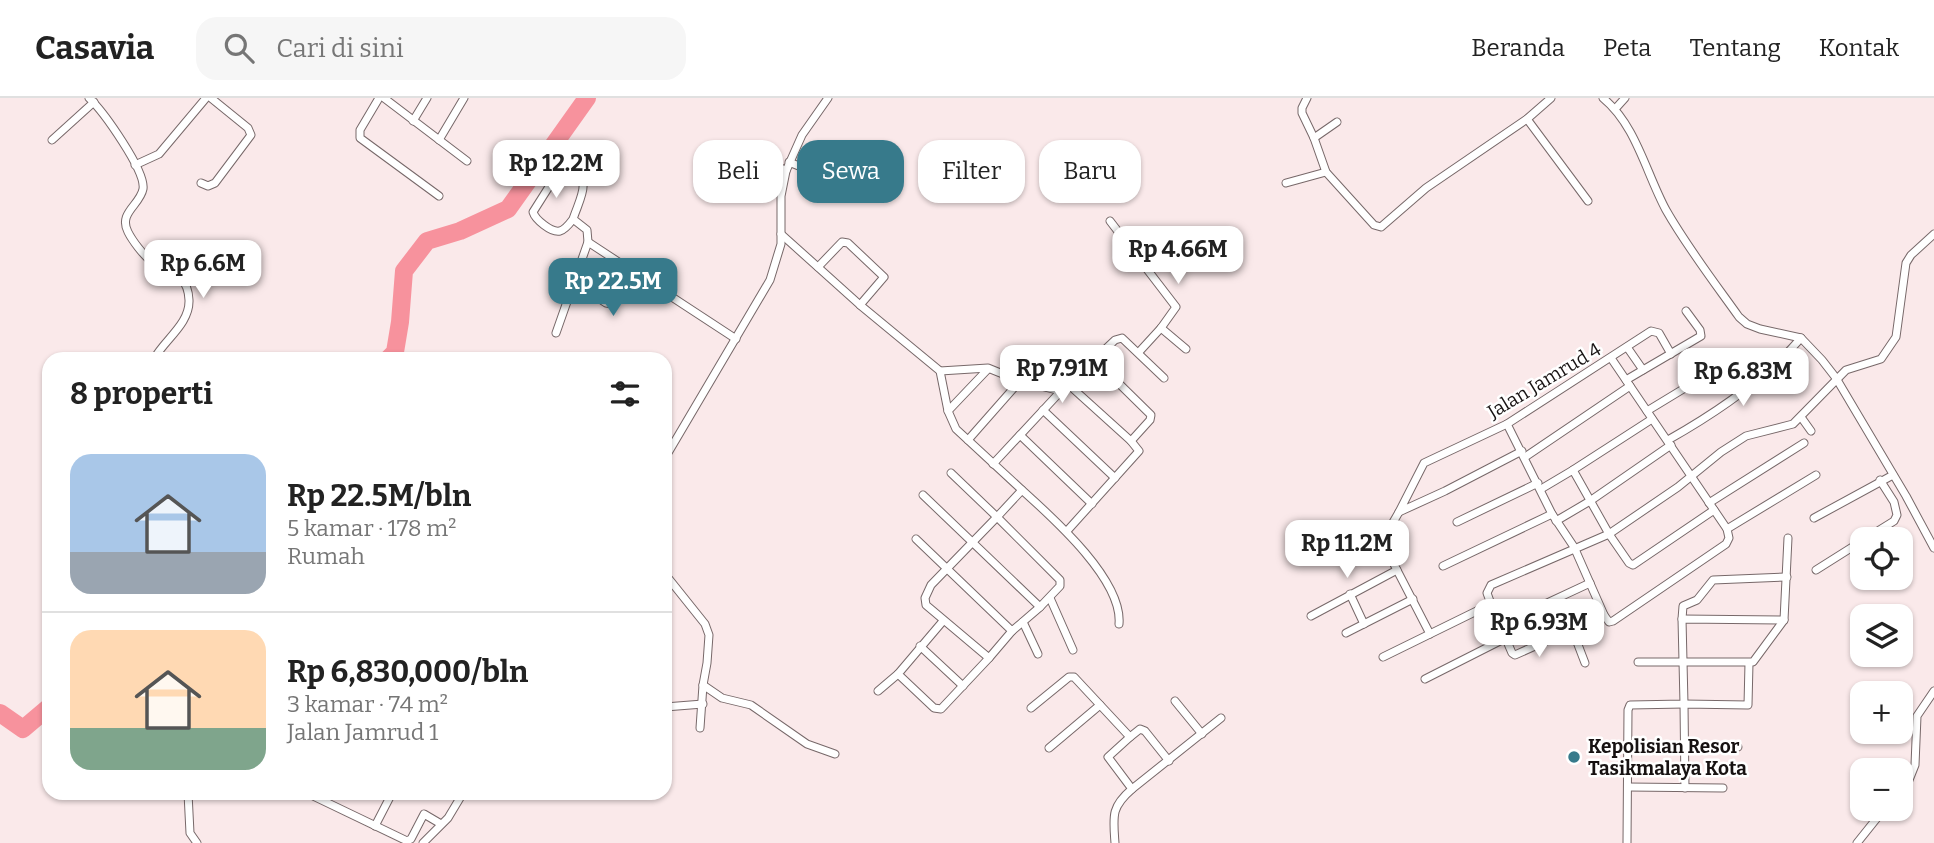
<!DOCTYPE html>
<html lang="id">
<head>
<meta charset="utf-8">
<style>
  :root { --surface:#fff; --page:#f6f6f6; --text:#222; --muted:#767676; --line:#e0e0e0; --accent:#377a8b }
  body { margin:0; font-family:Bitter,serif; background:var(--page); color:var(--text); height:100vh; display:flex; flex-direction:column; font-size:26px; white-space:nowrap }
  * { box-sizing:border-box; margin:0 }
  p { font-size:23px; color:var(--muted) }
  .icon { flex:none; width:38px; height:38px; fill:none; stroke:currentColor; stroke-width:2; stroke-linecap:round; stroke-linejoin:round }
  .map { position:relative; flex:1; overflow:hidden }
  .side { position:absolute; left:42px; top:254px; width:630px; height:448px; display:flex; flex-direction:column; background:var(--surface); border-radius:21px; box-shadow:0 2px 5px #0004 }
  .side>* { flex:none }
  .hud { position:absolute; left:693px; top:42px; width:665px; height:63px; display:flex; gap:14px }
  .buttons { position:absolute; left:1850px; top:429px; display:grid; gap:14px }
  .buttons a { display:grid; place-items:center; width:63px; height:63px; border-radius:14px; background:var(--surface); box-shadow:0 2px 5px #0004; font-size:35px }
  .price { position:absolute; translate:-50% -60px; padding:0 16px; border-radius:14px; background:#fff; color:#222; font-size:23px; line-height:46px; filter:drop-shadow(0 2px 4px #0008) }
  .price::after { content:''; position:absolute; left:50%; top:42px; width:21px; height:16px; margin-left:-10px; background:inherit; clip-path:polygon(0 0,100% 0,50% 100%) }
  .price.selected { background:var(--accent); color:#fff }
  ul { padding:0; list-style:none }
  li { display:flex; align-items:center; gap:21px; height:175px; padding:0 28px }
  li+li { border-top:2px solid var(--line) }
  li span { display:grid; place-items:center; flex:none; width:196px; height:140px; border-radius:21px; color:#555 }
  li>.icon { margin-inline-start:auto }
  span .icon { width:84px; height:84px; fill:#fffc; stroke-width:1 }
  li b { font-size:30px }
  h2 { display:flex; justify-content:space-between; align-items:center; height:84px; padding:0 28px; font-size:30px }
  .pill { padding:0 24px; border-radius:21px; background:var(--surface); box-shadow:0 2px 5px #0004; font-size:24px; line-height:63px }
  .pill.selected { background:var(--accent); color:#fff }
  header { display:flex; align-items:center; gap:42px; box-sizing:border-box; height:98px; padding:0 35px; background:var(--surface); border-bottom:2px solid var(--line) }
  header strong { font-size:33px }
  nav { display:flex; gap:38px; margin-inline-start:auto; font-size:24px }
  .search { width:490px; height:63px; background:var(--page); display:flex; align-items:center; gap:18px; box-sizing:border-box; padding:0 24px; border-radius:21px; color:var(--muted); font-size:26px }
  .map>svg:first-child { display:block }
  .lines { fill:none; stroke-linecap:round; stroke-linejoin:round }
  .river { stroke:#f7929d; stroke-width:18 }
  .street-casing { stroke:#776869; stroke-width:9 }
  .street { stroke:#fff; stroke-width:7 }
  .poi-dot { fill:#377a8b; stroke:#fff; stroke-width:2.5 }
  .labels { text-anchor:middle; stroke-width:5; stroke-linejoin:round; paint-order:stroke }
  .street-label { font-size:19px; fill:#171212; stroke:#fff }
  .poi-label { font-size:19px; font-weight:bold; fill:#171212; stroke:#fff; text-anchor:start }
</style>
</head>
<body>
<header>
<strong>Casavia</strong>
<div class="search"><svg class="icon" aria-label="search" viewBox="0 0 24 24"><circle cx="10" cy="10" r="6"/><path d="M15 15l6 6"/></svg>Cari di sini</div>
<nav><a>Beranda</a><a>Peta</a><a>Tentang</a><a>Kontak</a></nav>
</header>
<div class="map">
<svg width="1934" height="745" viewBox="0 0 1934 745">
  <rect width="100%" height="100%" fill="#fae9ea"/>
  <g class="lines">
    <g class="river">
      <path d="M388,261L395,254L400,224L404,173L427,143L460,133L508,111L587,0"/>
      <path d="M0,615L23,631L49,609"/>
    </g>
    <defs>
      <g id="street">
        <path d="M89,0C103,13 146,73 143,91C140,107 118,115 128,134C132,142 143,157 151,163C169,174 188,175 189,202C190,226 164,242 154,261"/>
        <path d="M379,0L360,32V40L439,98"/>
        <path d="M384,0L467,63"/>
        <path d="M1307,0L1302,10V15L1314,40L1326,74L1374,127L1381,129L1426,90L1527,21L1551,0"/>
        <path d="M1603,0C1636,27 1646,75 1666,112C1687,149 1714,184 1739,219L1747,226L1760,231L1801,240L1822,262L1836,280L1906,398L1934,450"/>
        <path d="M1616,10L1625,0"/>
        <path d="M1527,21L1588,103"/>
        <path d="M413,23L427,0"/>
        <path d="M1314,40L1337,24"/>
        <path d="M52,42L94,4"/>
        <path d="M439,42L464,0"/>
        <path d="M754,54L786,73"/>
        <path d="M789,64L838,84"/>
        <path d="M135,67L159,56L206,0"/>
        <path d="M201,85L208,88L215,85L251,37L248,30L211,0"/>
        <path d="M1286,85L1326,74"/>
        <path d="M573,121C570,125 566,131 560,133C551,135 535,121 533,114L564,65L574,62C590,88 582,95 573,121L587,132L588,144"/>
        <path d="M1110,123L1176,209L1161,230L1139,254"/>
        <path d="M781,136L860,207L940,273L948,313L956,331L1022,392L997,419L1060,482V488L1040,509L1012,533L916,441"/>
        <path d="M818,169L842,144L848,145L884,179L860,207"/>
        <path d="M575,185L606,205L612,206L636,175"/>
        <path d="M1161,230L1186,251"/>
        <path d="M556,235L588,144L736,241"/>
        <path d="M1627,249L1643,272"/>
        <path d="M1095,262L1151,317L1150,322L1131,343"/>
        <path d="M940,273L988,270L1020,283L1061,293L1115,242L1122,240L1164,280"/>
        <path d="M1626,282L1701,238L1700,232L1686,213"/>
        <path d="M1043,312L1115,380"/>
        <path d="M948,313L988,271"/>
        <path d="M1647,313L1731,262"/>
        <path d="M1801,319L1811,333"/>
        <path d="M1507,326L1552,416L1574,449L1604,517L1609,524L1613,523L1726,446L1729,440L1727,431L1611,260"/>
        <path d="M1020,337L1092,406"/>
        <path d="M968,342L1020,283"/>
        <path d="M1668,342C1716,315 1765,282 1801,240"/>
        <path d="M1522,353L1445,393L1399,414L1424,365L1507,326L1651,233L1659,235L1671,256"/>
        <path d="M1525,359L1630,288"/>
        <path d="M665,360L770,182L781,146V98L786,73L802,37L828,0"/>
        <path d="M993,366L1061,293"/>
        <path d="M1573,372L1652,321"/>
        <path d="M951,375L997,419L931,487L925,500L926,507L989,560L1012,533"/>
        <path d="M1541,391L1573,372L1609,436L1629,465L1633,467L1714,412"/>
        <path d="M1022,392C1053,420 1123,482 1119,526"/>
        <path d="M923,397L1040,509"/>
        <path d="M1709,405L1804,345"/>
        <path d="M1399,414L1384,440L1383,445L1430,536"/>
        <path d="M1814,420L1893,377"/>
        <path d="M1556,423L1590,403L1671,347"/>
        <path d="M1457,424L1538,385"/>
        <path d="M1727,431L1816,377"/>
        <path d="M1067,433L1139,353L1131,343L1069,287"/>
        <path d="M1865,441L1894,423L1897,417L1894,404L1880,382"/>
        <path d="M1443,468L1552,416"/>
        <path d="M1816,472L1862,443"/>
        <path d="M665,476L705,526L709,537L707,565L703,587L700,630"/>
        <path d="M1350,496L1364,526"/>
        <path d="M1050,500L1073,552"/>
        <path d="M1491,506L1500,527L1590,485"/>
        <path d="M1311,518L1397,472"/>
        <path d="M1682,521L1683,508L1697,502L1713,482L1787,479"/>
        <path d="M943,523L898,576L934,610L941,611L989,560"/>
        <path d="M1023,524L1038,556"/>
        <path d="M1500,527L1512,555L1515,557L1604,517"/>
        <path d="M1572,531L1585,565"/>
        <path d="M1346,535L1413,501"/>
        <path d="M920,548L963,588"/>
        <path d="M1383,559L1491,506L1487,495L1491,487L1609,436L1678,389L1721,354L1746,338L1793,326L1846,272L1881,261L1896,239L1906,165L1911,157L1934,136"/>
        <path d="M1638,564H1753L1784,522"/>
        <path d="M1425,581L1506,540"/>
        <path d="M703,587L722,600L751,607L807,646L835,656"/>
        <path d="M878,593L898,576"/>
        <path d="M1175,603L1202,636"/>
        <path d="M665,609L703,606"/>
        <path d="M1031,610L1069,579H1074L1130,639L1108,659L1132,691C1111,709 1113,718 1115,745"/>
        <path d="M1130,639L1140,631L1145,633L1169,663"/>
        <path d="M1628,647L1738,649"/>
        <path d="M1049,650L1100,607"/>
        <path d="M1628,689L1723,690"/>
        <path d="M1685,690L1684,606L1748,607L1749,565"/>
        <path d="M1132,691L1221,620"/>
        <path d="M1900,692L1909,682L1915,667L1917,618L1934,593"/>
        <path d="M188,695L190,735L197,745"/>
        <path d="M307,695L407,743L411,741L424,716L441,726"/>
        <path d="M375,728L390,699L389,695"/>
        <path d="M423,745L448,720L463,695"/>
        <path d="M1627,745L1628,612L1630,607L1684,606L1682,521L1784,522L1788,440"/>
        <path d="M1857,745L1885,710"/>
      </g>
    </defs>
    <use href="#street" class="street-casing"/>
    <use href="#street" class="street"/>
  </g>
  <circle class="poi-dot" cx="1574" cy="659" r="7"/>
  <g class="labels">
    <g class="street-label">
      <text transform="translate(1544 282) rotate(-31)" y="7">Jalan Jamrud 4</text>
    </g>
    <g class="poi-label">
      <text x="1588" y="655">Kepolisian Resor<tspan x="1588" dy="22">Tasikmalaya Kota</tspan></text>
    </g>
  </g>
</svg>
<div class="buttons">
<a><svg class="icon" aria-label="locate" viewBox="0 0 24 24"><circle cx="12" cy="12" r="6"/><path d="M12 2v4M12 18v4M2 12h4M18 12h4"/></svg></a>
<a><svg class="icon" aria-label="layers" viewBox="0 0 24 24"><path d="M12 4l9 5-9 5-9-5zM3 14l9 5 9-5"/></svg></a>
<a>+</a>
<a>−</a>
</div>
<b class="price" style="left:556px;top:102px">Rp 12.2M</b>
<b class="price" style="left:1178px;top:188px">Rp 4.66M</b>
<b class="price" style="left:203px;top:202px">Rp 6.6M</b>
<b class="price selected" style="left:613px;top:220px">Rp 22.5M</b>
<b class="price" style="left:1062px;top:307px">Rp 7.91M</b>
<b class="price" style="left:1743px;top:310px">Rp 6.83M</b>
<b class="price" style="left:1347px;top:482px">Rp 11.2M</b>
<b class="price" style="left:1539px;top:561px">Rp 6.93M</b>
<div class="hud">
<a class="pill">Beli</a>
<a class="pill selected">Sewa</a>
<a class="pill">Filter</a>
<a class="pill">Baru</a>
</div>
<section class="side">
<h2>8 properti<svg class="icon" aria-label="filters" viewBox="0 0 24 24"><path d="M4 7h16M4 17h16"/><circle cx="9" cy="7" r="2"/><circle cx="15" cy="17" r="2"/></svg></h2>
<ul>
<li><span style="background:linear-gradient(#a9c7e8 70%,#9aa5b1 0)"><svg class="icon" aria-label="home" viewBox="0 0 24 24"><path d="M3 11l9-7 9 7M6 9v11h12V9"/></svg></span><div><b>Rp 22.5M/bln</b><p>5 kamar · 178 m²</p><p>Rumah</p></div></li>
<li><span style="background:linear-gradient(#ffd9b3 70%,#7fa58c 0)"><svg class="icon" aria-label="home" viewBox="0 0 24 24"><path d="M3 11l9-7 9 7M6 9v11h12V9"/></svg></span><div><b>Rp 6,830,000/bln</b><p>3 kamar · 74 m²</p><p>Jalan Jamrud 1</p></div></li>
</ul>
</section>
</div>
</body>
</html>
